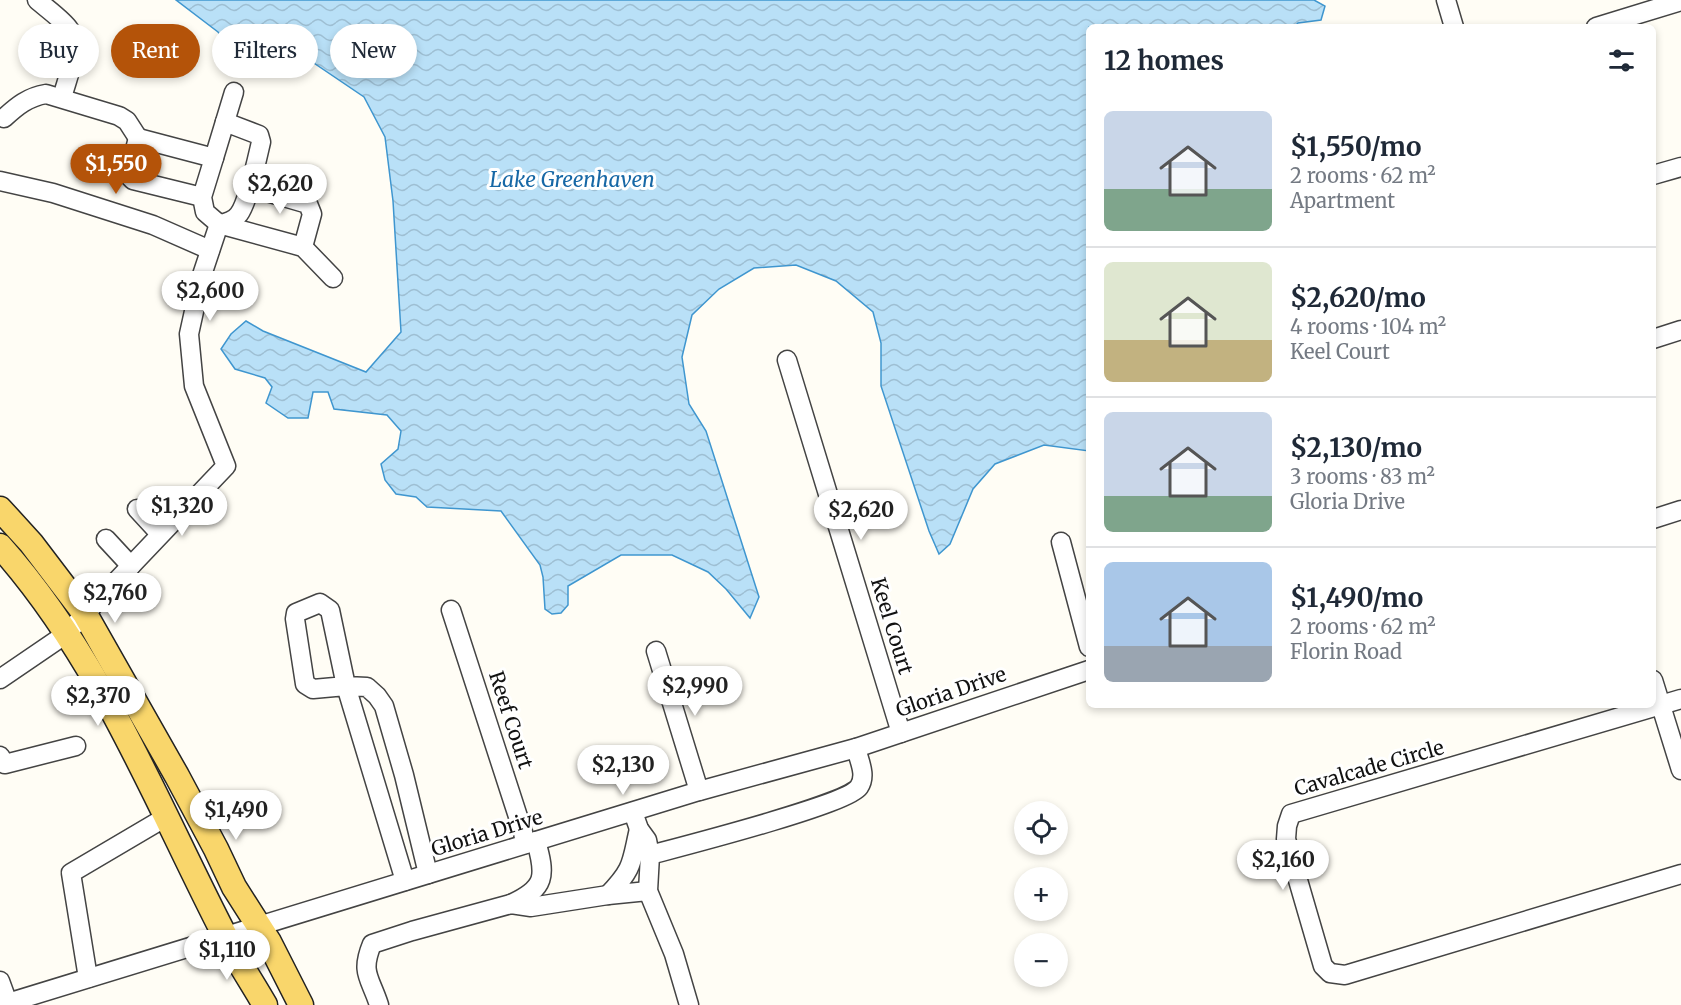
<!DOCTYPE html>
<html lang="en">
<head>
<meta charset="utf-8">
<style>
  :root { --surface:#fff; --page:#f2f2f3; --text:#1f2937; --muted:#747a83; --line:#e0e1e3; --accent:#b45309 }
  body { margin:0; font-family:Merriweather,serif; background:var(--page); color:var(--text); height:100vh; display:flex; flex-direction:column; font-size:22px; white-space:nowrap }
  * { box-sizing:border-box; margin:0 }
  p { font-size:20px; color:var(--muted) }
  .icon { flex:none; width:33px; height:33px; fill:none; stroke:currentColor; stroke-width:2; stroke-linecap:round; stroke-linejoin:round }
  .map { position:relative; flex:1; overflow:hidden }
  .details { position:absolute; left:1086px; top:24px; width:570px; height:684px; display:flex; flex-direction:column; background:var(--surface); border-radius:9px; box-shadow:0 3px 9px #0003 }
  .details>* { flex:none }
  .guide { position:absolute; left:18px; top:24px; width:570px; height:54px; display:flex; gap:12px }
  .buttons { position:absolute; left:1014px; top:801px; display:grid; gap:12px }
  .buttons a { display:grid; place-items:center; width:54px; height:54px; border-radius:50%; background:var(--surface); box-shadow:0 3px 9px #0003; font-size:30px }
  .price { position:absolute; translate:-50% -51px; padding:0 14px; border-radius:21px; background:#fff; color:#222; font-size:20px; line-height:39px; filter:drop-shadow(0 2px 3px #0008) }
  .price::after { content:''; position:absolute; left:50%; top:36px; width:18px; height:14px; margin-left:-9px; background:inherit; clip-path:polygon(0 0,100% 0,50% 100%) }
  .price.current { background:var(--accent); color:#fff }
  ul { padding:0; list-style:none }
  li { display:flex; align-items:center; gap:18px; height:150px; padding:0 18px }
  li+li { border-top:2px solid var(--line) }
  li span { display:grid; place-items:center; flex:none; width:168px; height:120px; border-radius:9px; color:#555 }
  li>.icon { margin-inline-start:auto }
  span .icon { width:72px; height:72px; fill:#fffc; stroke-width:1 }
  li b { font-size:26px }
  h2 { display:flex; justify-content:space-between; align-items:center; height:72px; padding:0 18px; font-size:26px }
  .pill { padding:0 21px; border-radius:27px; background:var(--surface); box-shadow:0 3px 9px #0003; font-size:21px; line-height:54px }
  .pill.current { background:var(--accent); color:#fff }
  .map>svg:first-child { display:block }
  .water { fill:url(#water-waves); stroke:#3f96cf; stroke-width:1.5 }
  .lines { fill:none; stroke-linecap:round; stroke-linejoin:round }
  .minor-casing { stroke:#444; stroke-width:21 }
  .major-casing { stroke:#222; stroke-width:27 }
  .minor { stroke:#fff; stroke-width:18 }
  .major { stroke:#f9d66b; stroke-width:24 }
  .labels { text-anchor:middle; stroke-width:6; stroke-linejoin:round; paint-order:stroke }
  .street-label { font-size:20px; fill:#111; stroke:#fff }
  .water-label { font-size:21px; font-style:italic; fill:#1768a6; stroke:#fff }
</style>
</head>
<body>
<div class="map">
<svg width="1681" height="1005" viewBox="0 0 1681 1005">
  <defs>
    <pattern id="water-waves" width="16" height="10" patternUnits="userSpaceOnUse" patternTransform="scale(1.5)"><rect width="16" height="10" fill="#b9e0f7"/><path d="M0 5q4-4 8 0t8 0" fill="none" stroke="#9ebfd3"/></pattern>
  </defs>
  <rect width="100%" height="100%" fill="#fffdf5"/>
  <path class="water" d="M176,0H1314L1325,6L1321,20L1298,23L1294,27H1089V451L1044,445L995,464L973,489L950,544L939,554L929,531L881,386V343L873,312L836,281L796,265L754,268L719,289L692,315L682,357L689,404L706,431L759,597L750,618L726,589L708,572L672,555H621L568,586V605L561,613L552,614L545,609L543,577L540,565L501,511L427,507L416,497L396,494L385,480L381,464L398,449L401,431L387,415L334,409L328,392H313L308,418H288L266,403L272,387L265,378L235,369L221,349L231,334L246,321L263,331L366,372L401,332L393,201L385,137L364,97L293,49L258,51L232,48L218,32Z"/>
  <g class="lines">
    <defs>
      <g id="minor">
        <path d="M37,0C46,8 63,20 69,29C81,49 67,78 62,98"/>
        <path d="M1446,0L1454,27"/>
        <path d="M1596,27L1681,1"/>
        <path d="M4,118C17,106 28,97 46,94L119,116L127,121L138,138"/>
        <path d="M214,158L234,92"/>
        <path d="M1653,175L1681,167"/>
        <path d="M0,181L53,193L153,225L210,250"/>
        <path d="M249,187L308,204L312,214L303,247"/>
        <path d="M202,197L214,158L138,138L129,172L130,177L133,180L202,197L205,212L219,224L303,247L333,278"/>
        <path d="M219,224C226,223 235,220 239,214C248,202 257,159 261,142L259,135L225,122"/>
        <path d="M1653,339L1681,330"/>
        <path d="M787,360L901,733"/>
        <path d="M137,509L160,534"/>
        <path d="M1653,519L1681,510"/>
        <path d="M106,539L131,566"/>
        <path d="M1061,542L1089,647"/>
        <path d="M451,610L523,832L525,844"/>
        <path d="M656,651L699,791"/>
        <path d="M0,679L66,634L226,466L194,386L189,334L202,275L219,224"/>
        <path d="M1653,680L1681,770"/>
        <path d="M1681,699L1291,814L1287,826L1286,839L1323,966L1330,973L1345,975L1681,874"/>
        <path d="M0,756L5,764L76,746"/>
        <path d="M633,812L639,829L647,840L650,855L648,891L674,954L689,1005"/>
        <path d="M650,855C680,847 848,804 859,787C867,775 859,761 856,748"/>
        <path d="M405,881L346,686L330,610L320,603L296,613L295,619L305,684L313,689L346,686L367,687L377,696L384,706L404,775L428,874"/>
        <path d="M608,895C634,868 631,863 639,829"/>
        <path d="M511,904C546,888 546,876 536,841"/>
        <path d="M88,978L71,873L166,817"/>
        <path d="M0,981L8,1003"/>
        <path d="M1,1005L699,791L856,748L1089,670"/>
        <path d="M379,1005C370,977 360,973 372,944L412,931L511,904L531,907L608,895L648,891"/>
      </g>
      <g id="major">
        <path d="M0,509L31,543L85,614L177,776L216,849L234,887L269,942L301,1005"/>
        <path d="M0,546C101,659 156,802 224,934C236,959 252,982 265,1005"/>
      </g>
    </defs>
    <use href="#minor" class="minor-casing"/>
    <use href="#major" class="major-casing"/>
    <use href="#minor" class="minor"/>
    <use href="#major" class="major"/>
  </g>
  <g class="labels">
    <g class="street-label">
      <text transform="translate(892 626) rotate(73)" y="7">Keel Court</text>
      <text transform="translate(951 692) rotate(-19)" y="7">Gloria Drive</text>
      <text transform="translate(511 720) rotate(72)" y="7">Reef Court</text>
      <text transform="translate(1369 768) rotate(-16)" y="7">Cavalcade Circle</text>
      <text transform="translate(487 833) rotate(-17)" y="7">Gloria Drive</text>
    </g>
    <g class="water-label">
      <text x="572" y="187">Lake Greenhaven</text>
    </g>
  </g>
</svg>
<div class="buttons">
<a><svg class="icon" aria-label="locate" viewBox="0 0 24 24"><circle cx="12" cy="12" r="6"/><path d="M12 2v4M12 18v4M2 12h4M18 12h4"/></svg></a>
<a>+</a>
<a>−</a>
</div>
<b class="price current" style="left:116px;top:195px">$1,550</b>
<b class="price" style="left:280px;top:215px">$2,620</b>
<b class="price" style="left:210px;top:322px">$2,600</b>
<b class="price" style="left:182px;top:537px">$1,320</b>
<b class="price" style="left:861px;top:541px">$2,620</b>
<b class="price" style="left:115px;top:624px">$2,760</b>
<b class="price" style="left:695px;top:717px">$2,990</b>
<b class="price" style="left:98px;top:727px">$2,370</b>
<b class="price" style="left:623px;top:796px">$2,130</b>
<b class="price" style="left:236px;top:841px">$1,490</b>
<b class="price" style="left:1283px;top:891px">$2,160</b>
<b class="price" style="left:227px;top:981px">$1,110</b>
<div class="guide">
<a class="pill">Buy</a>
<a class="pill current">Rent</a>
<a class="pill">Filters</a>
<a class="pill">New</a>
</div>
<section class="details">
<h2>12 homes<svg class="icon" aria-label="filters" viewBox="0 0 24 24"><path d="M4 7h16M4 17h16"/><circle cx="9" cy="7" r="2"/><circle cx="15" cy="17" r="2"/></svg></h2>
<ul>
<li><span style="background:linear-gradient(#c9d6e8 65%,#7fa58c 0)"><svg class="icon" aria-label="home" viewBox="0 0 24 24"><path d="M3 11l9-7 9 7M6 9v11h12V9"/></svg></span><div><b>$1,550/mo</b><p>2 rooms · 62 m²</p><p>Apartment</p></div></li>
<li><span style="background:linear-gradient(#dfe7d0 65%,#c2b280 0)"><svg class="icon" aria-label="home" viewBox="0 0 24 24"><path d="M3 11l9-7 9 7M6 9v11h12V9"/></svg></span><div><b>$2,620/mo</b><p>4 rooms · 104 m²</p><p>Keel Court</p></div></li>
<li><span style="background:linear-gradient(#c9d6e8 70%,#7fa58c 0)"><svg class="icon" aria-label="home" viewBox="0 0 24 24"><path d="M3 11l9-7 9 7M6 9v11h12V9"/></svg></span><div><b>$2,130/mo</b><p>3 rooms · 83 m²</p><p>Gloria Drive</p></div></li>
<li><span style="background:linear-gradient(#a9c7e8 70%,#9aa5b1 0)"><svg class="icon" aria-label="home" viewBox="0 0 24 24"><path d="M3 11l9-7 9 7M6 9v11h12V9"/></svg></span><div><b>$1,490/mo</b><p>2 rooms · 62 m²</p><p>Florin Road</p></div></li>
</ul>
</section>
</div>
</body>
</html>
